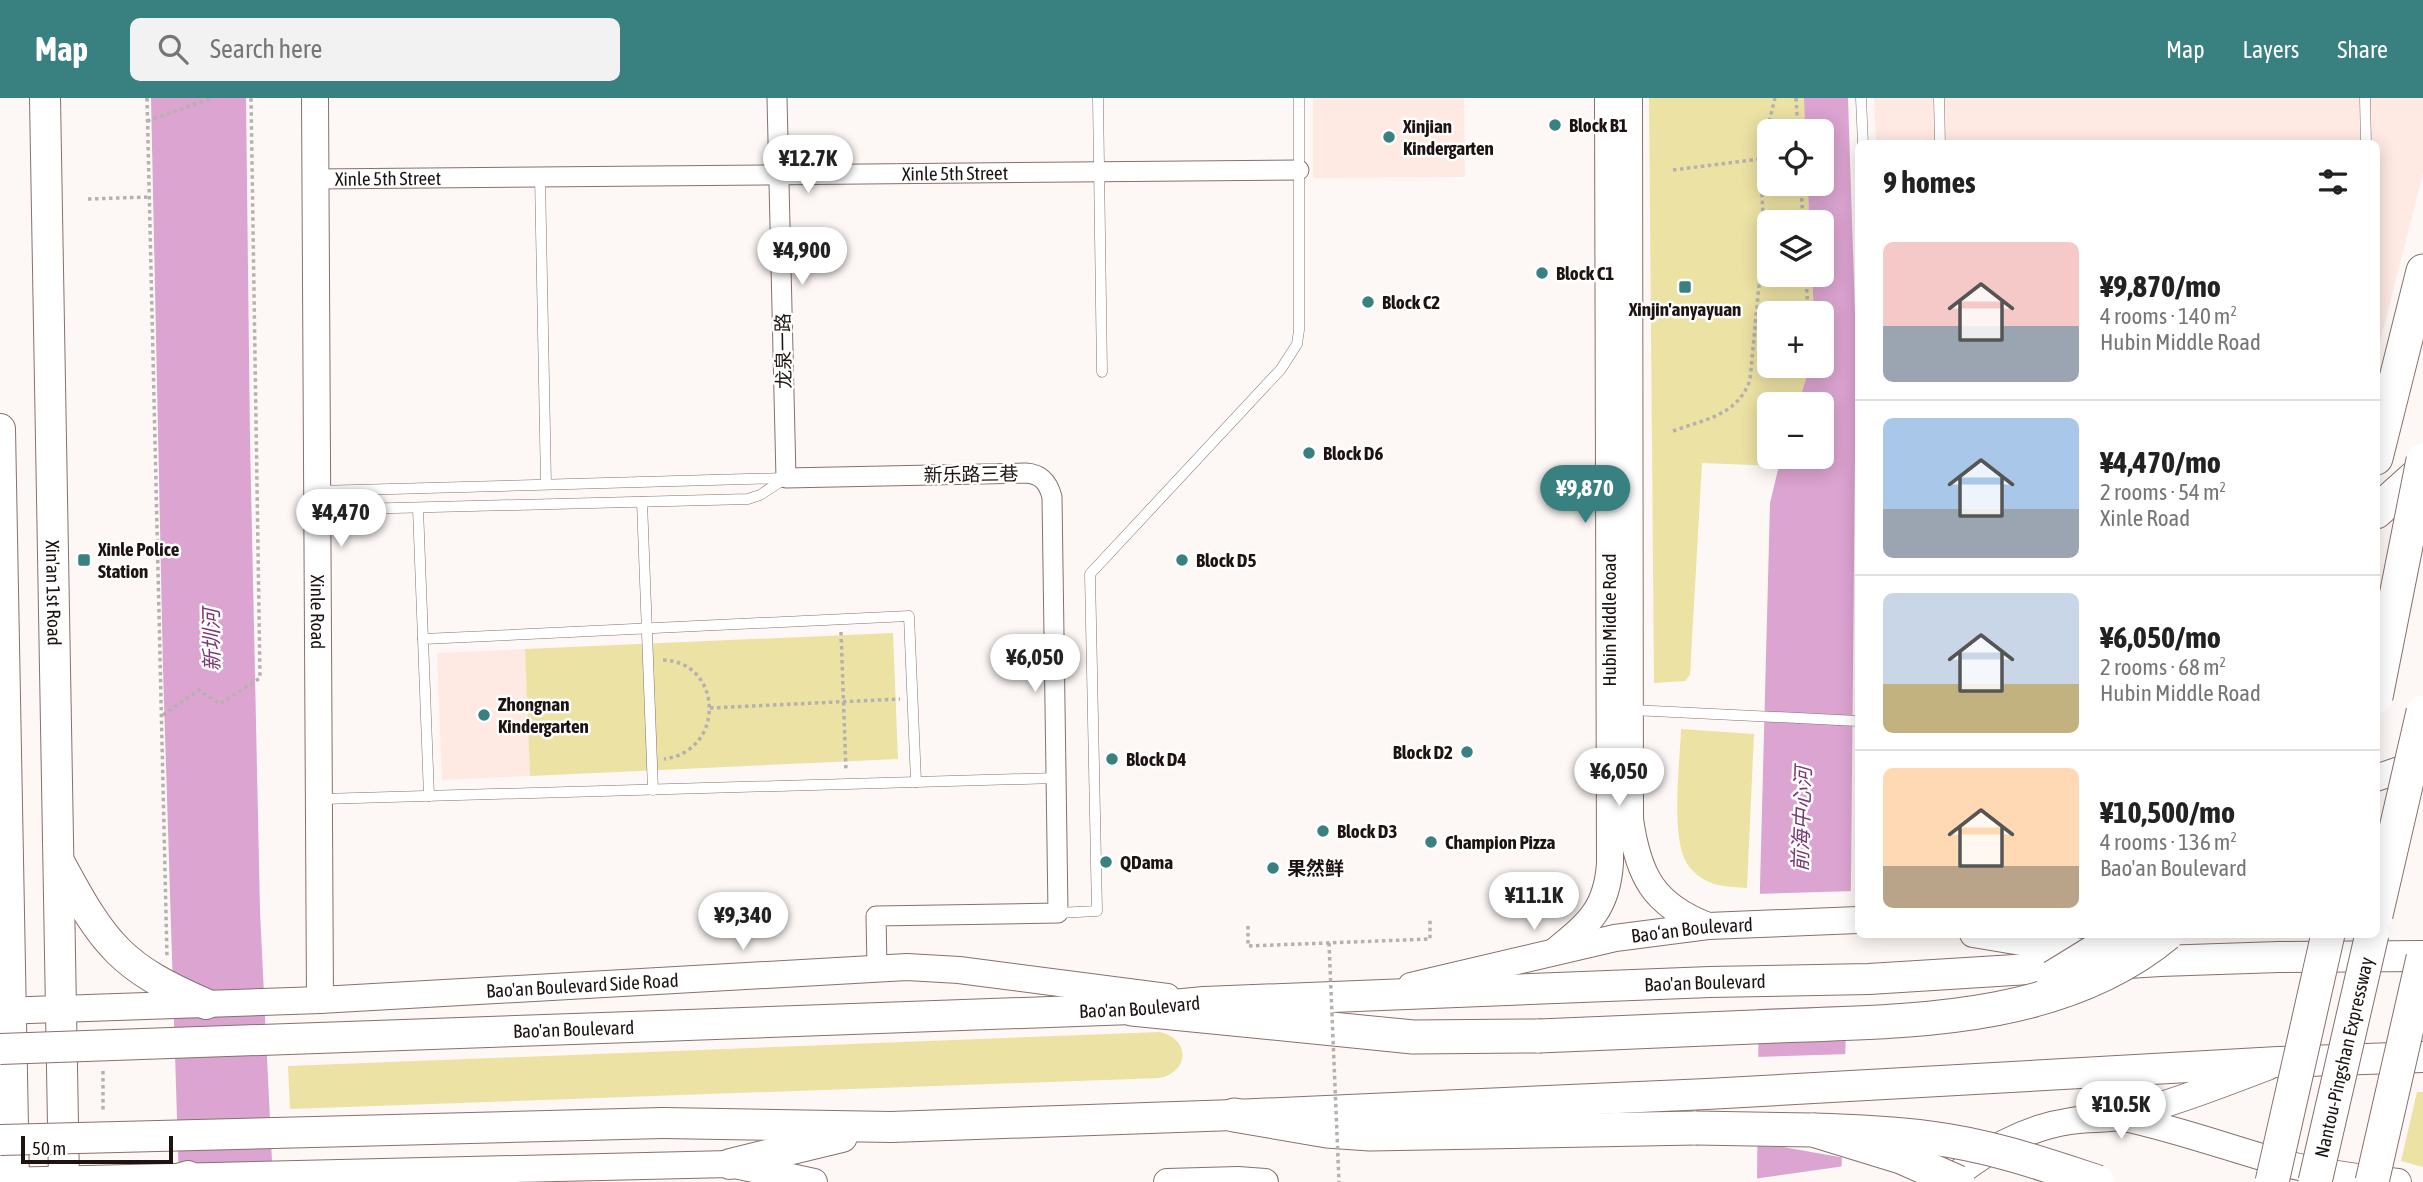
<!DOCTYPE html>
<html lang="en">
<head>
<meta charset="utf-8">
<style>
  :root { --surface:#fff; --page:#f2f2f2; --text:#222; --muted:#767676; --line:#e0e0e0; --accent:#398181 }
  body { margin:0; font-family:"Asap Condensed","Noto Sans SC",sans-serif; background:var(--page); color:var(--text); height:100vh; display:flex; flex-direction:column; font-size:26px; white-space:nowrap }
  * { box-sizing:border-box; margin:0 }
  p { font-size:23px; color:var(--muted) }
  .icon { flex:none; width:38px; height:38px; fill:none; stroke:currentColor; stroke-width:2; stroke-linecap:round; stroke-linejoin:round }
  .map { position:relative; flex:1; overflow:hidden }
  .details { position:absolute; left:1855px; top:42px; width:525px; height:798px; display:flex; flex-direction:column; background:var(--surface); border-radius:10px; box-shadow:0 4px 18px #0003 }
  .details>* { flex:none }
  .buttons { position:absolute; left:1757px; top:21px; display:grid; gap:14px }
  .buttons a { display:grid; place-items:center; width:77px; height:77px; border-radius:10px; background:var(--surface); box-shadow:0 4px 18px #0003; font-size:35px }
  .scale { position:absolute; left:21px; bottom:18px; width:152px; box-sizing:border-box; padding-left:7px; border:4px solid #1d1412; border-top:0; font-size:19px; line-height:24px; white-space:nowrap; color:#1d1412; -webkit-text-stroke:5px #fff; paint-order:stroke }
  .price { position:absolute; translate:-50% -60px; padding:0 16px; border-radius:24px; background:#fff; color:#222; font-size:23px; line-height:46px; filter:drop-shadow(0 2px 4px #0008) }
  .price::after { content:''; position:absolute; left:50%; top:42px; width:21px; height:16px; margin-left:-10px; background:inherit; clip-path:polygon(0 0,100% 0,50% 100%) }
  .price.selected { background:var(--accent); color:#fff }
  ul { padding:0; list-style:none }
  li { display:flex; align-items:center; gap:21px; height:175px; padding:0 28px }
  li+li { border-top:2px solid var(--line) }
  li span { display:grid; place-items:center; flex:none; width:196px; height:140px; border-radius:10px; color:#555 }
  li>.icon { margin-inline-start:auto }
  span .icon { width:84px; height:84px; fill:#fffc; stroke-width:1 }
  li b { font-size:30px }
  h2 { display:flex; justify-content:space-between; align-items:center; height:84px; padding:0 28px; font-size:30px }
  header { display:flex; align-items:center; gap:42px; box-sizing:border-box; height:98px; padding:0 35px; background:var(--accent); color:#fff }
  header strong { font-size:33px }
  nav { display:flex; gap:38px; margin-inline-start:auto; font-size:24px }
  .search { width:490px; height:63px; background:var(--page); display:flex; align-items:center; gap:18px; box-sizing:border-box; padding:0 24px; border-radius:10px; color:var(--muted); font-size:26px }
  .map>svg:first-child { display:block }
  .built { fill:#fee9e3 }
  .green { fill:#ece2a4 }
  .water { fill:#dca4d1 }
  .pier { fill:#fdf8f6 }
  .lines { fill:none; stroke-linecap:round; stroke-linejoin:round }
  .lane-casing { stroke:#87716a; stroke-width:11 }
  .street-casing { stroke:#87716a; stroke-width:21 }
  .secondary-casing { stroke:#87716a; stroke-width:28 }
  .primary-casing { stroke:#87716a; stroke-width:32 }
  .highway-casing { stroke:#87716a; stroke-width:35 }
  .path { stroke:#b6b0ae; stroke-width:3.5; stroke-dasharray:3.5 3.5; stroke-linecap:butt }
  .lane { stroke:#fff; stroke-width:10 }
  .street { stroke:#fff; stroke-width:19 }
  .secondary { stroke:#fff; stroke-width:26 }
  .primary { stroke:#fff; stroke-width:30 }
  .highway { stroke:#fff; stroke-width:33 }
  .primary-bridge-casing { stroke:#87716a; stroke-width:32; stroke-linecap:butt }
  .highway-bridge-casing { stroke:#87716a; stroke-width:35; stroke-linecap:butt }
  .path-bridge { stroke:#b6b0ae; stroke-width:3.5; stroke-dasharray:3.5 3.5; stroke-linecap:butt }
  .primary-bridge { stroke:#fff; stroke-width:30 }
  .highway-bridge { stroke:#fff; stroke-width:33 }
  .poi-dot { fill:#398181; stroke:#fff; stroke-width:2.5 }
  .labels { text-anchor:middle; stroke-width:5; stroke-linejoin:round; paint-order:stroke }
  .poi-label { font-size:19px; font-weight:bold; fill:#1d1412; stroke:#fff; text-anchor:start }
  .street-label { font-size:19px; fill:#1d1412; stroke:#fff }
  .water-label { font-size:21px; font-style:italic; fill:#7b3871; stroke:#fff }
</style>
</head>
<body>
<header>
<strong>Map</strong>
<div class="search"><svg class="icon" aria-label="search" viewBox="0 0 24 24"><circle cx="10" cy="10" r="6"/><path d="M15 15l6 6"/></svg>Search here</div>
<nav><a>Map</a><a>Layers</a><a>Share</a></nav>
</header>
<div class="map">
<svg width="2423" height="1084" viewBox="0 0 2423 1084">
  <rect width="100%" height="100%" fill="#fdf8f6"/>
  <g class="built">
    <path d="M1313,0H1464L1465,79L1313,80Z"/>
    <path d="M1874,0H2423V75L2377,256L2376,46L1876,45Z"/>
    <path d="M525,551L530,678L442,682L437,555Z"/>
  </g>
  <g class="green">
    <path d="M1649,0H1804L1805,33H1769V86H1808L1809,124H1769V177H1812L1814,215H1769V268H1807L1806,281L1798,306H1769V359H1781L1778,368L1702,365L1690,577L1685,583L1654,585Z"/>
    <path d="M893,535L898,661L530,678L525,551Z"/>
    <path d="M1681,631L1754,636L1747,790C1734,789 1721,789 1709,784C1700,780 1689,771 1685,762C1671,733 1680,664 1681,631Z"/>
    <path d="M1160,934C1190,941 1190,973 1160,980L290,1011L288,968Z"/>
    <path d="M2417,994H2423V1069L2401,1063Z"/>
  </g>
  <g class="water">
    <path d="M151,0H246L250,341L260,813L273,1084H179L163,571Z"/>
    <path d="M1804,0H1848L1856,246L1851,785L1841,1084H1757L1760,788L1770,405L1781,359H1822V306H1798L1806,281L1807,268H1822V215H1814L1812,177H1822V124H1809L1808,86H1822V33H1805Z"/>
  </g>
  <g class="pier">
    <path d="M1854,793L1850,908L1755,911L1756,796Z"/>
    <path d="M1849,956L1845,1060L1783,1049L1754,1048L1755,959Z"/>
    <path d="M1845,1068L1844,1084H1753V1081Z"/>
  </g>
  <g class="lines">
    <defs>
      <g id="lane">
        <path d="M1098,0L1102,274"/>
        <path d="M1861,0L1863,46"/>
        <path d="M1939,0L1940,46"/>
        <path d="M2365,0L2366,46"/>
        <path d="M540,79L546,386"/>
        <path d="M318,393L785,380"/>
        <path d="M642,404L653,692"/>
        <path d="M418,410L423,541"/>
        <path d="M318,412L748,401L760,397L786,380"/>
        <path d="M1632,612L1858,623"/>
        <path d="M429,698L423,541L909,518L916,684"/>
        <path d="M322,701L1056,680"/>
        <path d="M1058,815L1097,813L1090,476L1281,271L1297,246L1299,232V0"/>
      </g>
      <g id="street">
        <path d="M777,0L786,380L1026,375C1041,376 1048,384 1052,399L1058,815L876,818L877,870"/>
        <path id="s1" d="M316,81L1299,72"/>
      </g>
      <g id="secondary">
        <path id="s2" d="M315,0L320,902"/>
        <path d="M1629,0L1630,721C1638,777 1653,807 1708,828"/>
        <path d="M2376,680L2405,670L2423,668"/>
        <path d="M1973,836L2100,857"/>
        <path d="M1554,854C1588,826 1607,812 1610,765L1608,0"/>
        <path id="s3" d="M1411,888L1615,840L1708,828L1858,822"/>
        <path id="s4" d="M0,913L320,902L907,869L959,872L1167,899"/>
        <path d="M2125,1020C2180,1032 2232,1051 2286,1066C2323,1075 2361,1080 2398,1084"/>
        <path d="M0,1083L730,1066L814,1084"/>
        <path d="M1167,1084L1238,1082L1265,1084"/>
        <path d="M1947,1084C1984,1054 2023,1030 2071,1023C2088,1020 2107,1022 2124,1018C2173,1005 2220,987 2267,969"/>
      </g>
      <g id="primary">
        <path id="s5" d="M45,0L64,1084"/>
        <path d="M0,331L14,1084"/>
        <path d="M61,767C104,847 122,870 206,906"/>
        <path id="s6" d="M660,928L1132,911L1204,904L1710,884L1869,881L2160,863L2279,859L2423,858"/>
        <path d="M663,1025L891,1029L1234,1017L1707,996L2278,964L2423,959"/>
        <path d="M730,1066L842,1039"/>
        <path d="M168,1084L188,1078"/>
      </g>
      <g id="highway">
        <path d="M2376,360L2423,173"/>
        <path d="M2376,414L2414,380L2423,375"/>
        <path d="M1132,911L1413,939L1539,938"/>
        <path d="M1234,1017L1327,1033L1370,1036L1696,1030"/>
      </g>
    </defs>
    <use href="#lane" class="lane-casing"/>
    <use href="#street" class="street-casing"/>
    <use href="#secondary" class="secondary-casing"/>
    <use href="#primary" class="primary-casing"/>
    <use href="#highway" class="highway-casing"/>
    <g class="path">
      <path d="M147,0L167,859"/>
      <path d="M1796,0L1798,33"/>
      <path d="M147,23L213,0"/>
      <path d="M1673,72L1760,61"/>
      <path d="M1801,86L1803,124"/>
      <path d="M88,101L149,99"/>
      <path d="M1806,177L1808,215"/>
      <path d="M1761,179L1806,177"/>
      <path d="M1673,333C1705,321 1737,318 1750,282L1764,134L1760,61L1775,0"/>
      <path d="M841,534L846,673"/>
      <path d="M663,562C723,564 726,653 664,661"/>
      <path d="M710,610L900,601"/>
      <path d="M163,617L199,592L220,606L260,580L251,0"/>
      <path d="M1248,828V848L1430,841V822"/>
      <path d="M103,973V1014"/>
    </g>
    <use href="#lane" class="lane"/>
    <use href="#street" class="street"/>
    <use href="#secondary" class="secondary"/>
    <use href="#primary" class="primary"/>
    <use href="#highway" class="highway"/>
    <defs>
      <g id="primary-bridge">
        <path id="s7" d="M0,951L660,928"/>
        <path d="M0,1042L663,1025"/>
      </g>
      <g id="highway-bridge">
        <path d="M2376,599L2423,362"/>
        <path d="M2376,817L2423,614"/>
        <path d="M2053,879L2123,836"/>
        <path d="M1539,938C1618,935 1697,931 1777,928C1908,923 2060,925 2167,836"/>
        <path d="M1696,1030L1813,1032L1901,1059L1958,1084"/>
        <path d="M1813,1032C1853,1033 1892,1035 1931,1040C1988,1047 2043,1066 2098,1084"/>
        <path d="M2272,1084L2328,836"/>
        <path id="s8" d="M2315,1084L2372,836"/>
        <path d="M2372,1084L2423,860"/>
      </g>
    </defs>
    <use href="#primary-bridge" class="primary-bridge-casing"/>
    <use href="#highway-bridge" class="highway-bridge-casing"/>
    <path class="path-bridge" d="M1329,845L1339,1084"/>
    <use href="#primary-bridge" class="primary-bridge"/>
    <use href="#highway-bridge" class="highway-bridge"/>
  </g>
  <g class="poi-dot">
    <circle cx="1555" cy="27" r="7"/>
    <circle cx="1389" cy="39" r="7"/>
    <circle cx="1542" cy="175" r="7"/>
    <rect x="1678" y="182" width="14" height="14" rx="3.5"/>
    <circle cx="1368" cy="204" r="7"/>
    <circle cx="1309" cy="355" r="7"/>
    <rect x="77" y="455" width="14" height="14" rx="3.5"/>
    <circle cx="1182" cy="462" r="7"/>
    <circle cx="484" cy="617" r="7"/>
    <circle cx="1467" cy="654" r="7"/>
    <circle cx="1112" cy="661" r="7"/>
    <circle cx="1323" cy="733" r="7"/>
    <circle cx="1431" cy="744" r="7"/>
    <circle cx="1106" cy="764" r="7"/>
    <circle cx="1273" cy="770" r="7"/>
  </g>
  <g class="labels">
    <g class="poi-label">
      <text x="1569" y="34">Block B1</text>
      <text x="1403" y="35">Xinjian<tspan x="1403" dy="22">Kindergarten</tspan></text>
      <text x="1556" y="182">Block C1</text>
      <text x="1382" y="211">Block C2</text>
      <text x="1685" y="218" text-anchor="middle">Xinjin'anyayuan</text>
      <text x="1323" y="362">Block D6</text>
      <text x="98" y="458">Xinle Police<tspan x="98" dy="22">Station</tspan></text>
      <text x="1196" y="469">Block D5</text>
      <text x="498" y="613">Zhongnan<tspan x="498" dy="22">Kindergarten</tspan></text>
      <text x="1453" y="661" text-anchor="end">Block D2</text>
      <text x="1126" y="668">Block D4</text>
      <text x="1337" y="740">Block D3</text>
      <text x="1445" y="751">Champion Pizza</text>
      <text x="1120" y="771">QDama</text>
      <text x="1287" y="777">果然鲜</text>
    </g>
    <g class="street-label">
      <text dy="7" stroke="none"><textPath href="#s1" startOffset="639">Xinle 5th Street</textPath></text>
      <text dy="7" stroke="none"><textPath href="#s1" startOffset="72">Xinle 5th Street</textPath></text>
      <text transform="translate(783 253) rotate(-91)" y="7">龙泉一路</text>
      <text transform="translate(971 376) rotate(-1)" y="7">新乐路三巷</text>
      <text dy="7" stroke="none"><textPath href="#s5" startOffset="495">Xin'an 1st Road</textPath></text>
      <text dy="7" stroke="none"><textPath href="#s2" startOffset="514">Xinle Road</textPath></text>
      <text transform="translate(1609 522) rotate(-90)" y="7">Hubin Middle Road</text>
      <text dy="7" stroke="none"><textPath href="#s3" startOffset="287">Bao‘an Boulevard</textPath></text>
      <text dy="7" stroke="none"><textPath href="#s6" startOffset="1046">Bao'an Boulevard</textPath></text>
      <text dy="7" stroke="none"><textPath href="#s4" startOffset="583">Bao'an Boulevard Side Road</textPath></text>
      <text dy="7" stroke="none"><textPath href="#s6" startOffset="480">Bao'an Boulevard</textPath></text>
      <text dy="7" stroke="none"><textPath href="#s7" startOffset="574">Bao'an Boulevard</textPath></text>
      <text dy="7" stroke="none"><textPath href="#s8" startOffset="128">Nantou-Pingshan Expressway</textPath></text>
    </g>
    <g class="water-label">
      <text transform="translate(212 542) rotate(-91)" y="7">新圳河</text>
      <text transform="translate(1802 721) rotate(-88)" y="7">前海中心河</text>
    </g>
  </g>
</svg>
<div class="buttons">
<a><svg class="icon" aria-label="locate" viewBox="0 0 24 24"><circle cx="12" cy="12" r="6"/><path d="M12 2v4M12 18v4M2 12h4M18 12h4"/></svg></a>
<a><svg class="icon" aria-label="layers" viewBox="0 0 24 24"><path d="M12 4l9 5-9 5-9-5zM3 14l9 5 9-5"/></svg></a>
<a>+</a>
<a>−</a>
</div>
<div class="scale">50 m</div>
<b class="price" style="left:808px;top:97px">¥12.7K</b>
<b class="price" style="left:802px;top:189px">¥4,900</b>
<b class="price selected" style="left:1585px;top:427px">¥9,870</b>
<b class="price" style="left:341px;top:451px">¥4,470</b>
<b class="price" style="left:1035px;top:596px">¥6,050</b>
<b class="price" style="left:1619px;top:710px">¥6,050</b>
<b class="price" style="left:1534px;top:834px">¥11.1K</b>
<b class="price" style="left:743px;top:854px">¥9,340</b>
<b class="price" style="left:2121px;top:1043px">¥10.5K</b>
<section class="details">
<h2>9 homes<svg class="icon" aria-label="filters" viewBox="0 0 24 24"><path d="M4 7h16M4 17h16"/><circle cx="9" cy="7" r="2"/><circle cx="15" cy="17" r="2"/></svg></h2>
<ul>
<li><span style="background:linear-gradient(#f6c9c9 60%,#9aa5b1 0)"><svg class="icon" aria-label="home" viewBox="0 0 24 24"><path d="M3 11l9-7 9 7M6 9v11h12V9"/></svg></span><div><b>¥9,870/mo</b><p>4 rooms · 140 m²</p><p>Hubin Middle Road</p></div></li>
<li><span style="background:linear-gradient(#a9c7e8 65%,#9aa5b1 0)"><svg class="icon" aria-label="home" viewBox="0 0 24 24"><path d="M3 11l9-7 9 7M6 9v11h12V9"/></svg></span><div><b>¥4,470/mo</b><p>2 rooms · 54 m²</p><p>Xinle Road</p></div></li>
<li><span style="background:linear-gradient(#c9d6e8 65%,#c2b280 0)"><svg class="icon" aria-label="home" viewBox="0 0 24 24"><path d="M3 11l9-7 9 7M6 9v11h12V9"/></svg></span><div><b>¥6,050/mo</b><p>2 rooms · 68 m²</p><p>Hubin Middle Road</p></div></li>
<li><span style="background:linear-gradient(#ffd9b3 70%,#b9a48a 0)"><svg class="icon" aria-label="home" viewBox="0 0 24 24"><path d="M3 11l9-7 9 7M6 9v11h12V9"/></svg></span><div><b>¥10,500/mo</b><p>4 rooms · 136 m²</p><p>Bao'an Boulevard</p></div></li>
</ul>
</section>
</div>
</body>
</html>
